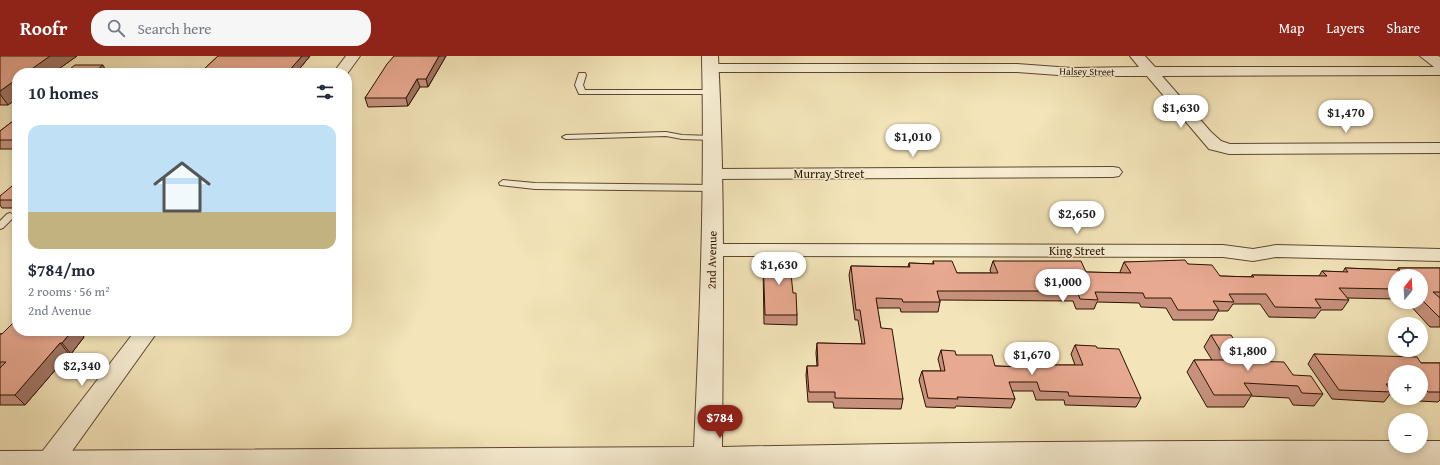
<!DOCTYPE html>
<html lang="en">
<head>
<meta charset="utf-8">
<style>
  :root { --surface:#fff; --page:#f6f6f7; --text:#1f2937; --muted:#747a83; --accent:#8f2418 }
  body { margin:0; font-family:"Gentium Book Plus",serif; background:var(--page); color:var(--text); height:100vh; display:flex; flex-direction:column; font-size:15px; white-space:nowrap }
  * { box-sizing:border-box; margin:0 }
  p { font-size:13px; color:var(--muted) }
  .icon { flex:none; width:22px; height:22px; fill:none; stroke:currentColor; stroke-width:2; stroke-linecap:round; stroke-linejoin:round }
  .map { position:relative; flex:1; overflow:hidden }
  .side { position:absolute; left:12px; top:12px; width:340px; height:268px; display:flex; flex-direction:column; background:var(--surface); border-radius:16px; box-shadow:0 2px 6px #0003 }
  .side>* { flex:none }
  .needle { width:26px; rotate:18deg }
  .tools { position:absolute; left:1388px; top:213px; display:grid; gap:8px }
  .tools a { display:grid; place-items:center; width:40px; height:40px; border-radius:50%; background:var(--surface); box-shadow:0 2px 6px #0003; font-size:20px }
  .price { position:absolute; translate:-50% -34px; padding:0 9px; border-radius:14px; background:#fff; color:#222; font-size:13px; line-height:26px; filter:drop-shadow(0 1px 2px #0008) }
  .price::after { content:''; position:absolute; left:50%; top:24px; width:12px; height:9px; margin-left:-6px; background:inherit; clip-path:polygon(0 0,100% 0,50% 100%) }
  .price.selected { background:var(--accent); color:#fff }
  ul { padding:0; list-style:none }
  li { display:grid; align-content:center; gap:8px; height:212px; padding:0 16px }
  li span { display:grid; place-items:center; height:124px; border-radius:12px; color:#555 }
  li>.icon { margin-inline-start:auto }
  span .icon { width:72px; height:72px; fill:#fffc; stroke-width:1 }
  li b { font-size:17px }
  h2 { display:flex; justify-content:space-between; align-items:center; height:48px; padding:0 16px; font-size:17px }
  header { display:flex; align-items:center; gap:24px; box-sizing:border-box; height:56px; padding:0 20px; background:var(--accent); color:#fff }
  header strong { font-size:19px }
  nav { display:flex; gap:22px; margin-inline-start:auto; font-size:14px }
  .search { width:280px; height:36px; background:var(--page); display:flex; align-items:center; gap:10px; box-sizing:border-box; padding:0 14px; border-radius:16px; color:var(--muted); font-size:15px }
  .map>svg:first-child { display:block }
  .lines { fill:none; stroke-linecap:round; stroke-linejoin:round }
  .service-casing { stroke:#5e472e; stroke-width:2 }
  .minor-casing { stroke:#5e472e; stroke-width:2 }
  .tertiary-casing { stroke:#5e472e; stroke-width:2 }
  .service { fill:#f7edd2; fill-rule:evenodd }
  .minor { fill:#f7edd2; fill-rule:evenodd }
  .tertiary { fill:#f7edd2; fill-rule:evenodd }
  .wall { fill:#c8917d; stroke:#2c1300 }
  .shaded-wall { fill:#a27666; stroke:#2c1300 }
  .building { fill:#e8a991; stroke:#2c1300 }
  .labels { text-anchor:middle; stroke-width:3; stroke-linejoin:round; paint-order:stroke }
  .far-street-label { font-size:10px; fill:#2c1300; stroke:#f7edd2 }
  .street-label { font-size:12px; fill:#2c1300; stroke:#f7edd2 }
</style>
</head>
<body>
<header>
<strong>Roofr</strong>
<div class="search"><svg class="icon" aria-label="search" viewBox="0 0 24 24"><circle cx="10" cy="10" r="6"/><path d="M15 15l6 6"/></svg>Search here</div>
<nav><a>Map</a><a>Layers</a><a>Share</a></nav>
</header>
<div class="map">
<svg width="1440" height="409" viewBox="0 0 1440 409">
  <rect width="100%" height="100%" fill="#f3e4b9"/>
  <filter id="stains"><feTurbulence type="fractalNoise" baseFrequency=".005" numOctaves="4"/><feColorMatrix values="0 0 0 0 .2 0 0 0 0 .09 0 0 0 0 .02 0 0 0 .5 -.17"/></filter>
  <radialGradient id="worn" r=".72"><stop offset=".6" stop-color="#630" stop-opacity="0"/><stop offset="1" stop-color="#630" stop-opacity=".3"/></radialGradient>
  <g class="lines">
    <defs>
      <g id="service">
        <path d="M579,17H585L586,19L583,29L585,34H710L714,36L710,38H579L575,29Z"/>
        <path d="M666,76L682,79L713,80L717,82L713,84L682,83L666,80L566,83L562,81L566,79Z"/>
        <path d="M503,124L535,127L713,129L717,132L713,135L535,133L500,129L499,127Z"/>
        <path d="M10,157L15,160L3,172L0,173V165L7,158Z"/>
      </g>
      <g id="minor">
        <path d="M346,0H360L347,18L333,17Z"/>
        <path d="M1130,0H1145L1155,11H1440V19L1162,20L1211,76L1221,85L1230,88L1440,87V97L1229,98L1209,93L1147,20H1072L1017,16H711L706,15L704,12L706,9L711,8H1017L1072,12L1139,11Z"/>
        <path d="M1113,111L1119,112L1122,116L1119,120L1113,121L712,123L706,122L703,118L706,114L712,113Z"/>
        <path d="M713,188L1223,189L1253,193L1276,189L1440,193V205L1276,201L1253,205L1223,201L713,200L706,198L703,194L706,190Z"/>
        <path d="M135,275H158L62,409H34L38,401Z"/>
      </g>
      <g id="tertiary">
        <path d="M702,0H718C725,130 723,260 722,391C947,386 1171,384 1395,385V390H1421V385H1440V409H0V395L694,391C700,261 705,131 702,0Z"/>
        <path d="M1420,0H1438L1440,1V13L1434,11Z"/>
      </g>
    </defs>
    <use href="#service" class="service-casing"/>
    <use href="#minor" class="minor-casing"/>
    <use href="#tertiary" class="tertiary-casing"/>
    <use href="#service" class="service"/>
    <use href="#minor" class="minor"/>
    <use href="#tertiary" class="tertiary"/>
  </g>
  <g class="wall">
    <path d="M0,0H77L53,17H17L8,49H0Z"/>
    <path d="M218,0H310L296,17H202L201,16Z"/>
    <path d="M394,0H446L428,31H420L408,50L368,51L365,42Z"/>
    <path d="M17,62V93H0V75Z"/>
    <path d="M17,130V152H2L0,149V140Z"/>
    <path d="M763,199L793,237L797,259V269L764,268L763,208Z"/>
    <path d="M933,205L957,217H991L990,214L993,205L1086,216L1121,217L1120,216L1124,206L1188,208L1220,220L1251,221L1252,219L1319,220L1322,215L1343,216L1345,212L1397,214L1398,212H1440V271H1430L1407,246H1421V220H1395V243L1347,242L1349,244L1342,254H1321L1315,262L1269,261L1260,248H1233L1228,255H1218L1213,264H1173L1166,252L1141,251L1139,247L1097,246L1094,253H1076L1073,245L940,244V246L938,256H901L900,252H877L881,272L903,343L901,353L834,352L833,346H808L806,319L807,310H817L816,297L817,287L862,288L858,264H855L849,219L851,210L908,211L909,207L933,208Z"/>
    <path d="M17,275H80L84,281L71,298H69L25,349H0V278Z"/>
    <path d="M1211,279L1248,305L1293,319L1323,338L1314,350L1293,349L1289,342L1251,340L1244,351H1207L1187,316L1194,304H1212L1204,291Z"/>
    <path d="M1075,289L1097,292L1141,342L1136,351L1065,349L1064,344H1036L1033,335H1012L1015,343L1011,352L956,350L955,352L926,351L919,324L922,315H941L938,303L941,294L956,299L995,310L1024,311L1028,302L1044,309H1075L1071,298Z"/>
    <path d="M1314,298L1421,307H1440V344L1438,346L1419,345L1417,342H1421V316H1395V338L1391,337L1384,346L1332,343L1308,308Z"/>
  </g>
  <g class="shaded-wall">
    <path d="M50,0H77L53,17H26Z"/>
    <path d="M302,0H310L296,17H287Z"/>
    <path d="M439,0H446L428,31L426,23Z"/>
    <path d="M103,9L107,17H93Z"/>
    <path d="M17,23V43L8,49L0,38V35Z"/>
    <path d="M417,23L420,31L408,50L406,42Z"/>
    <path d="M72,275H80L84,281L71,298L62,287Z"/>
    <path d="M60,287L69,298L25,349L15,339Z"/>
  </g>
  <g class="building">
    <path d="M0,0H50L26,17H17V23L0,35Z"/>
    <path d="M218,0H302L287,17H252L253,16H201Z"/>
    <path d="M394,0H439L426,23H417L406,42H365L387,8Z"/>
    <path d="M75,9H103L93,17H65Z"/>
    <path d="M17,62V84H0V75Z"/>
    <path d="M12,130H17V144H0V140Z"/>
    <path d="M763,199H789L793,237H796L797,259H765Z"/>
    <path d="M1185,204L1188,208L1212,209L1220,220L1254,221L1252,219L1327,220L1322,215L1348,216L1345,212L1400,214L1398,212H1440V236H1433L1440,242V261H1439L1421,243V220H1395V233L1339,232L1349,244L1315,243L1321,252L1275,251L1266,238H1229L1234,246L1213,245L1219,254H1178L1171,242H1145L1143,237L1095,236L1098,244L1080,243L1077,235H937L940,246H903L902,243L876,242L881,272L892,273L903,343L835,342V336H809L807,310H818L817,287L865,288L860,254H856L851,210L910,211L909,207L934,208L933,205H952L957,217H998L993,205H1081L1086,216L1131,217L1124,206Z"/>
    <path d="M17,263V275H72L62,287H60L15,339H0V312L6,306H0V278H2Z"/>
    <path d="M1211,279H1231L1248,305L1284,306L1293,319L1311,320L1323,338L1302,337L1298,330L1244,327L1252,339H1214L1194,304H1226Z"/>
    <path d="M1075,289L1096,290L1097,292L1119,293L1141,342L1069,340L1068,336L1040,335L1037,326H1009L1015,343L957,341L958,343L928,342L922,315H945L941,294L955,295L956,299H992L995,310L1031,311L1028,302H1041L1044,309H1083Z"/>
    <path d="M1314,298L1417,301L1421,307H1440V336H1428L1421,329V316H1395V328H1386L1392,336L1339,334Z"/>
  </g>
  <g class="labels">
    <g class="far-street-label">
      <text transform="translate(1087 15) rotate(1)" y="4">Halsey Street</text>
    </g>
    <g class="street-label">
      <text x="829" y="122">Murray Street</text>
      <text x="1077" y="199">King Street</text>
      <text transform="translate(712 204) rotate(-89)" y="4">2nd Avenue</text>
    </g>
  </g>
  <rect width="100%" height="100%" filter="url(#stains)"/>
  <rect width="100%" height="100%" fill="url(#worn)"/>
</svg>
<div class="tools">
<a><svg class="needle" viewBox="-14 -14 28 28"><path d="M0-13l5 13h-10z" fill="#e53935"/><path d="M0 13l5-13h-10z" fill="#747a83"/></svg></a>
<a><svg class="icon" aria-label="locate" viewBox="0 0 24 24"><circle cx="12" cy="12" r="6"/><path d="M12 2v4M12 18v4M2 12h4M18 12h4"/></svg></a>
<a>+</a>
<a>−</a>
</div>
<b class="price" style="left:1181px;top:73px">$1,630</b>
<b class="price" style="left:1346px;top:78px">$1,470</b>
<b class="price" style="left:913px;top:102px">$1,010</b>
<b class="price" style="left:1077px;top:179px">$2,650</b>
<b class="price" style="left:779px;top:230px">$1,630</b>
<b class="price" style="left:1063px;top:247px">$1,000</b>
<b class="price" style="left:1248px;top:316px">$1,800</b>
<b class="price" style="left:1032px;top:320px">$1,670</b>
<b class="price" style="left:82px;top:331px">$2,340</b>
<b class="price selected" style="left:720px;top:383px">$784</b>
<section class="side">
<h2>10 homes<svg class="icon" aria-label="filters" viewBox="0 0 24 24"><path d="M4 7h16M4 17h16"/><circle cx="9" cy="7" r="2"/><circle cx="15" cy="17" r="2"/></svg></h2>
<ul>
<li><span style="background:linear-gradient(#bfe0f5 70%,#c2b280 0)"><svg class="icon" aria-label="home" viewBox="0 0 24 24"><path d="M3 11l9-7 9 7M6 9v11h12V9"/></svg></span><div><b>$784/mo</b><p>2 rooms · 56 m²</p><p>2nd Avenue</p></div></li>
</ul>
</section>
</div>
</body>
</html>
